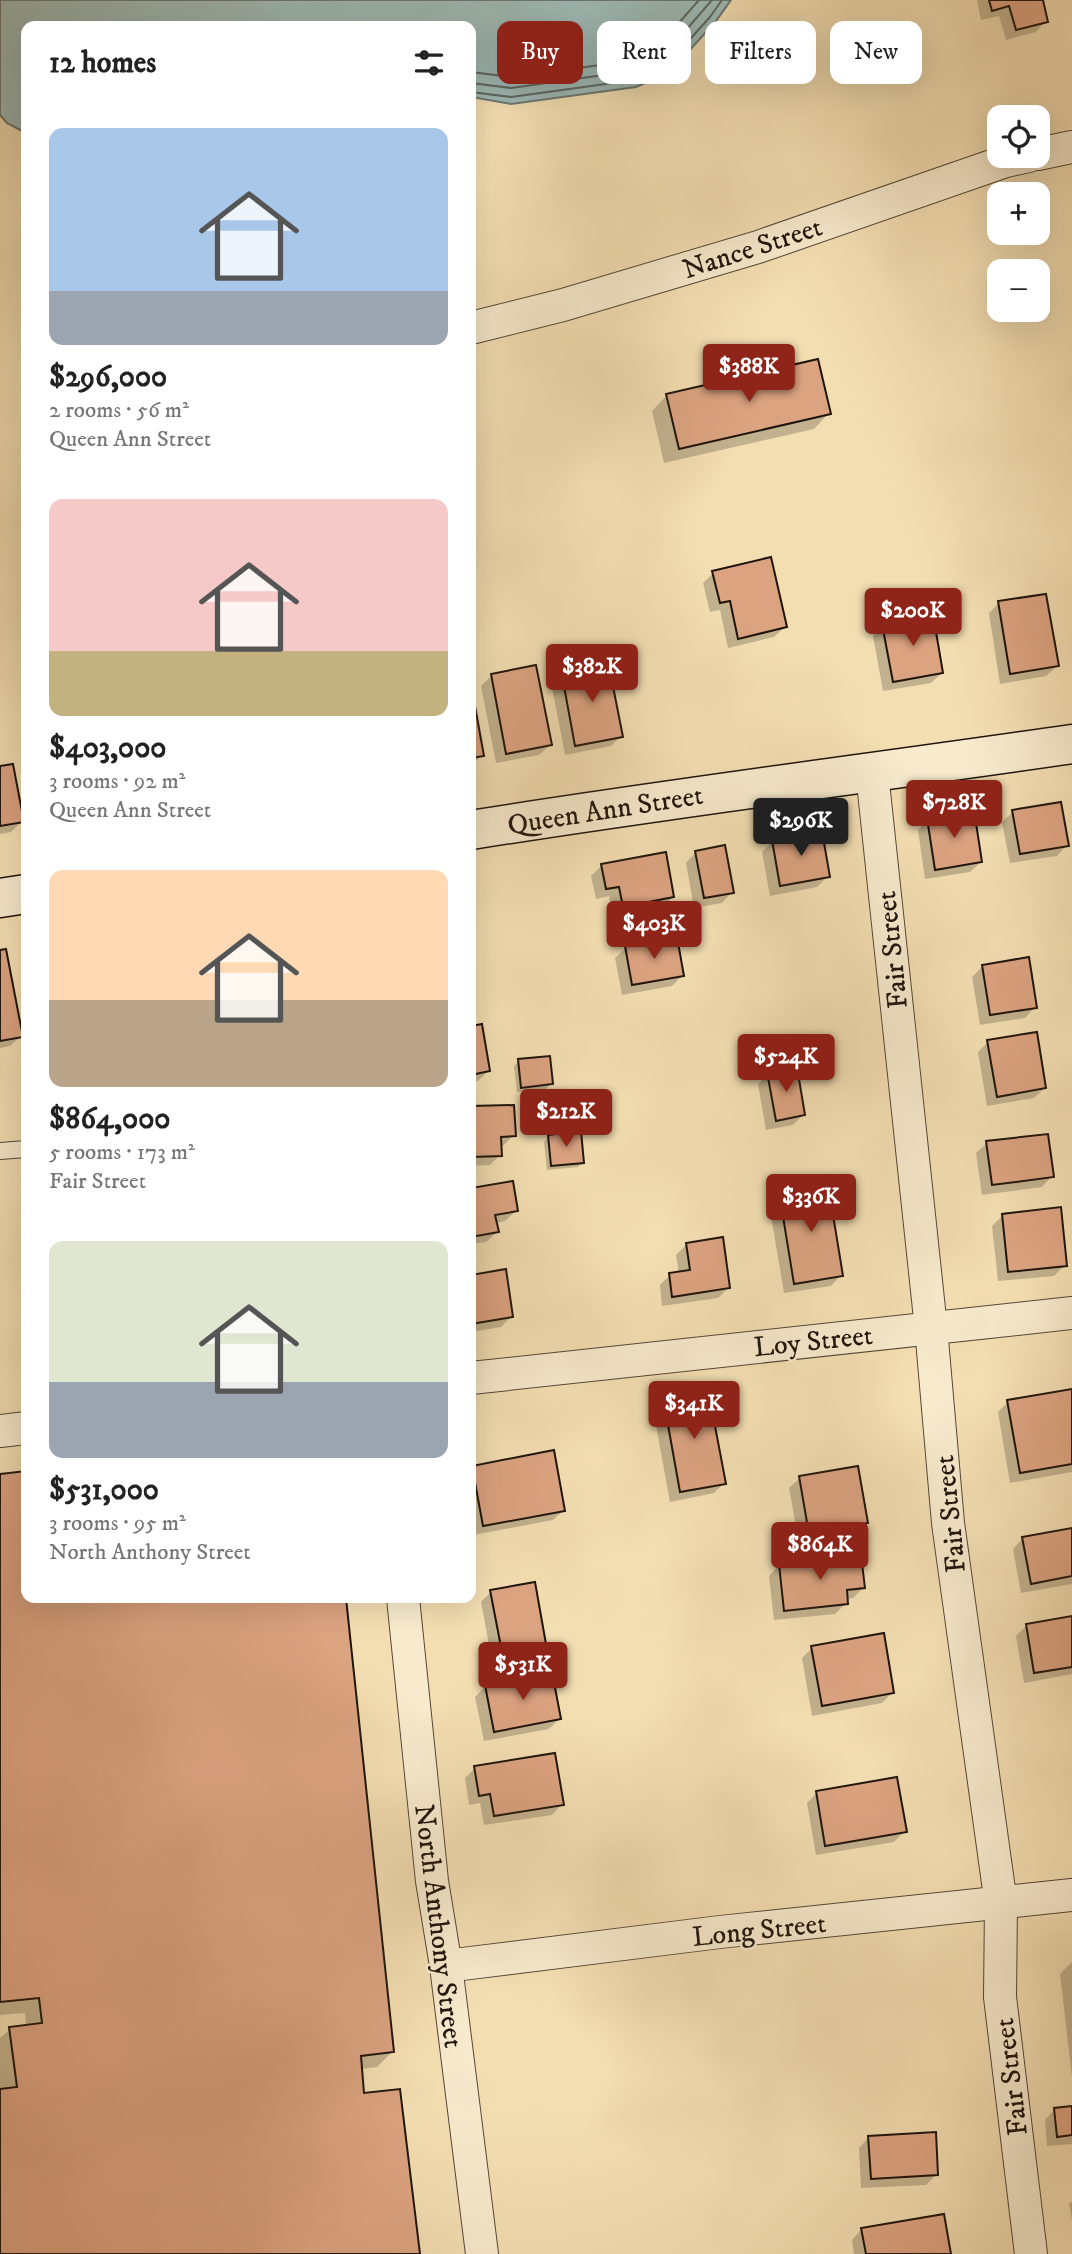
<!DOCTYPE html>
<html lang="en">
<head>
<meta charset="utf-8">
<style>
  :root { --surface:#fff; --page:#f6f6f6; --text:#222; --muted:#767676; --accent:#8f2418 }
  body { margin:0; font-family:"IM FELL DW Pica",serif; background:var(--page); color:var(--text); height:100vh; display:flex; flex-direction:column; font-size:26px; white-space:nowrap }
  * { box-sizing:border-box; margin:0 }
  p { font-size:23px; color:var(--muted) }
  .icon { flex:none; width:38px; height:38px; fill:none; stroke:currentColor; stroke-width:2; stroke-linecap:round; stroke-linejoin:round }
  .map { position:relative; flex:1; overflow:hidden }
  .drawer { position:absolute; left:21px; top:21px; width:455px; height:1582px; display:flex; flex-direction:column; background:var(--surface); border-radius:14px; box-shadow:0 7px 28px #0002 }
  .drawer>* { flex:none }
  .guide { position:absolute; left:497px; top:21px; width:469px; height:63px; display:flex; gap:14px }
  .fabs { position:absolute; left:987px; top:105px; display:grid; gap:14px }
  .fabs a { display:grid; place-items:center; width:63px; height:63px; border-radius:14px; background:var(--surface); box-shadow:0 7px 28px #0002; font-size:35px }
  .price { position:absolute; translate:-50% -60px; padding:0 16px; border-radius:7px; background:var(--accent); color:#fff; font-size:23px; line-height:46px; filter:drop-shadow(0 2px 4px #0008) }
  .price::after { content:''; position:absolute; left:50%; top:42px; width:21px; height:16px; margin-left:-10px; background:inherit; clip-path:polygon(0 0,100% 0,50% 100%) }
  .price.active { background:#222; color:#fff }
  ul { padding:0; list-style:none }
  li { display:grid; align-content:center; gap:14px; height:371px; padding:0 28px }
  li span { display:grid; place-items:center; height:217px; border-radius:14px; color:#555 }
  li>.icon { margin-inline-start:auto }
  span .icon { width:126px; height:126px; fill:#fffc; stroke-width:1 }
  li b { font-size:30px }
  h2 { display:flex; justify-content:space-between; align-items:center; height:84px; padding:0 28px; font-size:30px }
  .tag { padding:0 24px; border-radius:14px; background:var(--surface); box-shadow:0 7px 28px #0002; font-size:24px; line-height:63px }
  .tag.active { background:var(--accent); color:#fff }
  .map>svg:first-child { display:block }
  .water { fill:#9ebab6; stroke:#6b7872; stroke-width:2 }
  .shadow { fill:#0003 }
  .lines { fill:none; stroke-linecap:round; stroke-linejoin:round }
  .shore { stroke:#5e6862; stroke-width:2 }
  .building { fill:#dca381; stroke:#1f150d; stroke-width:2 }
  .lane-casing { stroke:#544736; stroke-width:18 }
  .street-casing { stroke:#544736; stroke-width:34 }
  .secondary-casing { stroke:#1f150d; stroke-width:41 }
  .lane { stroke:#f7eacd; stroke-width:16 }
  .street { stroke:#f7eacd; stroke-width:32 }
  .secondary { stroke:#f7eacd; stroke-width:38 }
  .labels { text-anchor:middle; stroke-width:5; stroke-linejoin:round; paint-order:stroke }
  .street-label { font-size:28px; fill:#1f150d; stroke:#f7eacd }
</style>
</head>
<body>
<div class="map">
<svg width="1072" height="2254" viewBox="0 0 1072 2254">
  <rect width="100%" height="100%" fill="#f3deb2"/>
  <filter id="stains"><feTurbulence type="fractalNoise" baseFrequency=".00286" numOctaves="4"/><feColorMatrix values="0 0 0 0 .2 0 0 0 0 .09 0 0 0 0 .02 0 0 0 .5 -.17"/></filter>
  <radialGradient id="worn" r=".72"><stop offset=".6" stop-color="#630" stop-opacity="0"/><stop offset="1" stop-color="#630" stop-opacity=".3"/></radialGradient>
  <path class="water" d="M0,0H731L716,21L669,73L636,87L511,104L471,97V26H26V133L7,123L0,115Z"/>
  <g class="shadow">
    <path d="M977,0H1041L1046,21L1036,32L1006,40L999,16L981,20Z"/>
    <path d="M667,395L829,413L814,429L664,463L652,411Z"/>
    <path d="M713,573L785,627L774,637L728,648L720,610L710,612L703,583Z"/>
    <path d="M999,603L1057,666L1046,676L1000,684L989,613Z"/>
    <path d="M883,625L942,673L931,683L883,691L873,636Z"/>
    <path d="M562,672L621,736L611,746L565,755L551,682Z"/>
    <path d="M491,676L550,745L539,755L496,763L481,686Z"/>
    <path d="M471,697L482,755L471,766Z"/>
    <path d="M0,768L22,821L11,832L0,834Z"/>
    <path d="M1013,812L1067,845L1057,856L1010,863L1002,822Z"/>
    <path d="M928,820L981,862L970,872L925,879L918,830Z"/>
    <path d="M773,841L828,876L817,887L770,896L762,852Z"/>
    <path d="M696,852L732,892L722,903L694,908L686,863Z"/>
    <path d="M602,865L673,897L662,907L613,916L609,896L596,899L591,876Z"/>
    <path d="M626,948L682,976L672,986L622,995L615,958Z"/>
    <path d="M0,952L21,1036L10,1046L0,1048Z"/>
    <path d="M983,966L1035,1007L1025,1018L980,1025L972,977Z"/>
    <path d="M481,1026L488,1071L478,1081L471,1083V1028Z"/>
    <path d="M988,1042L1045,1088L1034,1098L987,1106L978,1052Z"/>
    <path d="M519,1061L551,1084L546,1089L517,1092L514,1066Z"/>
    <path d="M768,1074L803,1115L793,1125L766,1130L758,1084Z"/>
    <path d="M513,1106L514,1135L504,1145L499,1146L500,1155L490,1165L471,1166V1108Z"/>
    <path d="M549,1137L583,1162L578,1167L547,1170L544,1142Z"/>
    <path d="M987,1143L1052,1176L1042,1187L982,1195L976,1153Z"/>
    <path d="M511,1183L516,1211L505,1221L495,1223L497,1232L486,1242L471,1244V1189Z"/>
    <path d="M780,1193L841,1275L831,1286L784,1293L769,1204Z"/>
    <path d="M1003,1215L1065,1265L1054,1276L998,1281L992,1226Z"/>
    <path d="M686,1245L729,1287L718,1298L662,1306L660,1285L670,1275L679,1274L676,1255Z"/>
    <path d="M504,1271L511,1317L501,1327L471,1332V1276Z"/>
    <path d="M663,1399L724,1483L714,1493L670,1502L653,1409Z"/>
    <path d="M1072,1399V1472L1010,1483L998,1412L1008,1402Z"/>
    <path d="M473,1467L564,1510L553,1520L473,1535L471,1524Z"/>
    <path d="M26,1473V1598H345L393,2051L377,2067L360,2069L362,2095L418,2254H0V2038L10,2029L26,2027L25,2013L0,2015V1476Z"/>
    <path d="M800,1478L866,1522L856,1533L799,1543L789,1488Z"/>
    <path d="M1072,1529V1584L1021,1593L1013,1549L1023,1538Z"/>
    <path d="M779,1565L863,1588L853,1598L845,1599L846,1603L835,1614L774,1620L769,1576Z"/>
    <path d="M491,1592L544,1643L534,1654L492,1661L481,1602Z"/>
    <path d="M1072,1618V1674L1024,1683L1016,1636L1026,1626Z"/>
    <path d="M812,1648L892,1693L882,1703L812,1716L802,1658Z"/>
    <path d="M486,1686L559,1719L549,1729L484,1741L475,1697Z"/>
    <path d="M475,1768L562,1804L552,1815L484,1825L480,1803L469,1805L465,1778Z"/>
    <path d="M817,1793L905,1831L894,1842L816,1855L807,1803Z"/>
    <path d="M1072,1962V2077L1060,1974Z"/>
    <path d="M1072,2108V2144L1047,2146L1045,2120L1055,2109Z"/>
    <path d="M869,2137L937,2174L926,2185L861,2188L859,2148Z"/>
    <path d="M1072,2201V2220L1069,2204Z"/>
    <path d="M862,2229L949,2254H854L852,2240Z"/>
  </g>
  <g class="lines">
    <g class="shore">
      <path d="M471,72L511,77L630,61L654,51L699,0"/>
      <path d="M471,83L511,88L632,71L660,60L712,0"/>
      <path d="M471,92L511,97L635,80L665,67L710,17L722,0"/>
    </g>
  </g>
  <g class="building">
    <path d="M989,0H1043L1048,22L1016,30L1009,6L992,11Z"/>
    <path d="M818,359L831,414L679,449L666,394Z"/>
    <path d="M771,557L787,627L738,639L730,601L720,603L712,571Z"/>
    <path d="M1046,594L1059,666L1010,674L998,601Z"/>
    <path d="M933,614L943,673L893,682L882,624Z"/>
    <path d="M608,661L623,737L575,746L561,670Z"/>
    <path d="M536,665L552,745L506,754L491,674Z"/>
    <path d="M471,695H473L484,756L471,758Z"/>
    <path d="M13,764L24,822L0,826V766Z"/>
    <path d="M1061,802L1069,846L1020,854L1012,810Z"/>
    <path d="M974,810L982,862L935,870L927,818Z"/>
    <path d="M822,831L830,877L780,886L772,840Z"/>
    <path d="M725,845L734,893L704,898L695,851Z"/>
    <path d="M666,852L674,897L623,907L619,887L606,889L601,864Z"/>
    <path d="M471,869L474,904H471Z"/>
    <path d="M677,937L684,976L632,985L625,946Z"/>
    <path d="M6,949L23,1037L0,1041V950Z"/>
    <path d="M1029,957L1037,1008L990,1015L982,965Z"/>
    <path d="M482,1024L490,1071L471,1075V1026Z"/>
    <path d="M1037,1032L1046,1088L997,1097L987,1040Z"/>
    <path d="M550,1056L553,1084L521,1088L518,1059Z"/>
    <path d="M797,1067L805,1115L776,1121L767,1072Z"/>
    <path d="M514,1105L516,1136L501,1137L502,1156L471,1157V1106Z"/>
    <path d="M581,1131L584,1163L551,1166L548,1135Z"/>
    <path d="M1048,1134L1054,1177L992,1185L986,1141Z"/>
    <path d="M513,1181L518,1211L495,1215L499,1232L471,1237V1188Z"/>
    <path d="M828,1184L843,1276L794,1284L779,1192Z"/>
    <path d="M1061,1207L1067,1266L1008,1272L1002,1214Z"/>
    <path d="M723,1237L730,1288L672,1297L669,1273L690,1270L686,1243Z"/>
    <path d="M506,1269L513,1317L471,1324V1275Z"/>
    <path d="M708,1389L726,1484L680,1492L663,1397Z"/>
    <path d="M1072,1389V1464L1020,1473L1007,1400Z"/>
    <path d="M554,1450L565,1511L483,1526L472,1466Z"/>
    <path d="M858,1466L868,1523L809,1534L799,1476Z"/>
    <path d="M26,1471V1598H346L394,2052L361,2056L364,2093L400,2089L420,2254H0V2089L17,2087L9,2027L42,2023L39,1998L0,2002V1474Z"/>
    <path d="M1072,1528V1576L1031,1584L1022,1537Z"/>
    <path d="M861,1555L865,1588L847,1590L848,1604L784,1611L779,1564Z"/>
    <path d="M535,1582L546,1644L502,1652L490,1590Z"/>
    <path d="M1072,1616V1667L1034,1673L1026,1624Z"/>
    <path d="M884,1633L894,1693L822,1706L811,1646Z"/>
    <path d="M552,1672L561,1719L494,1732L485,1685Z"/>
    <path d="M555,1753L564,1805L494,1816L490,1794L479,1796L474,1766Z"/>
    <path d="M897,1777L907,1832L825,1846L816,1791Z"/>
    <path d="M1072,2106V2135L1057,2137L1054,2108Z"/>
    <path d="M936,2132L938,2175L871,2179L868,2136Z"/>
    <path d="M944,2214L951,2254H866L861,2228Z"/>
  </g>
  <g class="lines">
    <defs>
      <path id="lane" d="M0,1151L26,1149"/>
      <g id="street">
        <path d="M1038,154L1072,147"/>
        <path d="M471,328L563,305L758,247L1006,161L1029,156"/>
        <path d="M872,773L931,1328L948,1523L1001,1904L1000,1997L1031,2254"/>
        <path d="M471,1378L1072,1313"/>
        <path d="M0,1431L26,1428"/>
        <path d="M403,1598L432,1881L446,1966L482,2254"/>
        <path d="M446,1966L720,1932L1072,1895"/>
      </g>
      <g id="secondary">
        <path d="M471,830C671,798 872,773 1072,744"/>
        <path d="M0,898L26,894"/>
      </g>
    </defs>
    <use href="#lane" class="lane-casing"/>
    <use href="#street" class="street-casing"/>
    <use href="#secondary" class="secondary-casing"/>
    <use href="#lane" class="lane"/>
    <use href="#street" class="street"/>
    <use href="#secondary" class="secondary"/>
  </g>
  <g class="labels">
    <g class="street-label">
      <text transform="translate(752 247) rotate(-18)" y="10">Nance Street</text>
      <text transform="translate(605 809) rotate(-9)" y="10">Queen Ann Street</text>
      <text transform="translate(891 950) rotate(-96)" y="10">Fair Street</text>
      <text transform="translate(813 1340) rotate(-6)" y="10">Loy Street</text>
      <text transform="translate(949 1514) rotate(-96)" y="10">Fair Street</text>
      <text transform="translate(440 1926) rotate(83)" y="10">North Anthony Street</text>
      <text transform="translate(759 1929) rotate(-6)" y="10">Long Street</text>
      <text transform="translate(1010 2077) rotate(-97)" y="10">Fair Street</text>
    </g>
  </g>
  <rect width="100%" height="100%" filter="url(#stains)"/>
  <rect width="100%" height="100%" fill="url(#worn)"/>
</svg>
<div class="fabs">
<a><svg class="icon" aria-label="locate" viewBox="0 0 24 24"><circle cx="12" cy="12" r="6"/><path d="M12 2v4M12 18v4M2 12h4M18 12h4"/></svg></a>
<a>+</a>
<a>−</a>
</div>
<b class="price" style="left:749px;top:404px">$388K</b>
<b class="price" style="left:913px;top:648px">$200K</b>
<b class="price" style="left:592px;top:704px">$382K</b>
<b class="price" style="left:954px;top:840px">$728K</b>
<b class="price active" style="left:801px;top:858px">$296K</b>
<b class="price" style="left:654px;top:961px">$403K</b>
<b class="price" style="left:786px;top:1094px">$524K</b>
<b class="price" style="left:566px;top:1149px">$212K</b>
<b class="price" style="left:811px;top:1234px">$336K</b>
<b class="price" style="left:694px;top:1441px">$341K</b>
<b class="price" style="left:820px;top:1582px">$864K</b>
<b class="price" style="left:523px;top:1702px">$531K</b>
<div class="guide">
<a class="tag active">Buy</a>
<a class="tag">Rent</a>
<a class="tag">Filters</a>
<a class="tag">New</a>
</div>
<section class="drawer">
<h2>12 homes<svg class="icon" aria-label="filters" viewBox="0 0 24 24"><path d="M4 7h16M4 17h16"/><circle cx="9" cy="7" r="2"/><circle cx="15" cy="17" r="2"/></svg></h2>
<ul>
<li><span style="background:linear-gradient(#a9c7e8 75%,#9aa5b1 0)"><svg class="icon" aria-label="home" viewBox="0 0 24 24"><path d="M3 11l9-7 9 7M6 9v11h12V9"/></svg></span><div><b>$296,000</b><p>2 rooms · 56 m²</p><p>Queen Ann Street</p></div></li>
<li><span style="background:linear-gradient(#f6c9c9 70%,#c2b280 0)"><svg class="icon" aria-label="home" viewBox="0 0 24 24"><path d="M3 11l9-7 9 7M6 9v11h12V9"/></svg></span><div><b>$403,000</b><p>3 rooms · 92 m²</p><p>Queen Ann Street</p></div></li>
<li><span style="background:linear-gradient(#ffd9b3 60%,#b9a48a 0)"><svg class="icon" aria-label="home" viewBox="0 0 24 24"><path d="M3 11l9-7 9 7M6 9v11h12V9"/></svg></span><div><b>$864,000</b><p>5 rooms · 173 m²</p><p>Fair Street</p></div></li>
<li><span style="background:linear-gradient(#dfe7d0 65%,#9aa5b1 0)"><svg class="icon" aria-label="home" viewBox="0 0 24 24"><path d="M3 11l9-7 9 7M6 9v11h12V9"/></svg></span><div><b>$531,000</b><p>3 rooms · 95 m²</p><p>North Anthony Street</p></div></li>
</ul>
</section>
</div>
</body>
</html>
